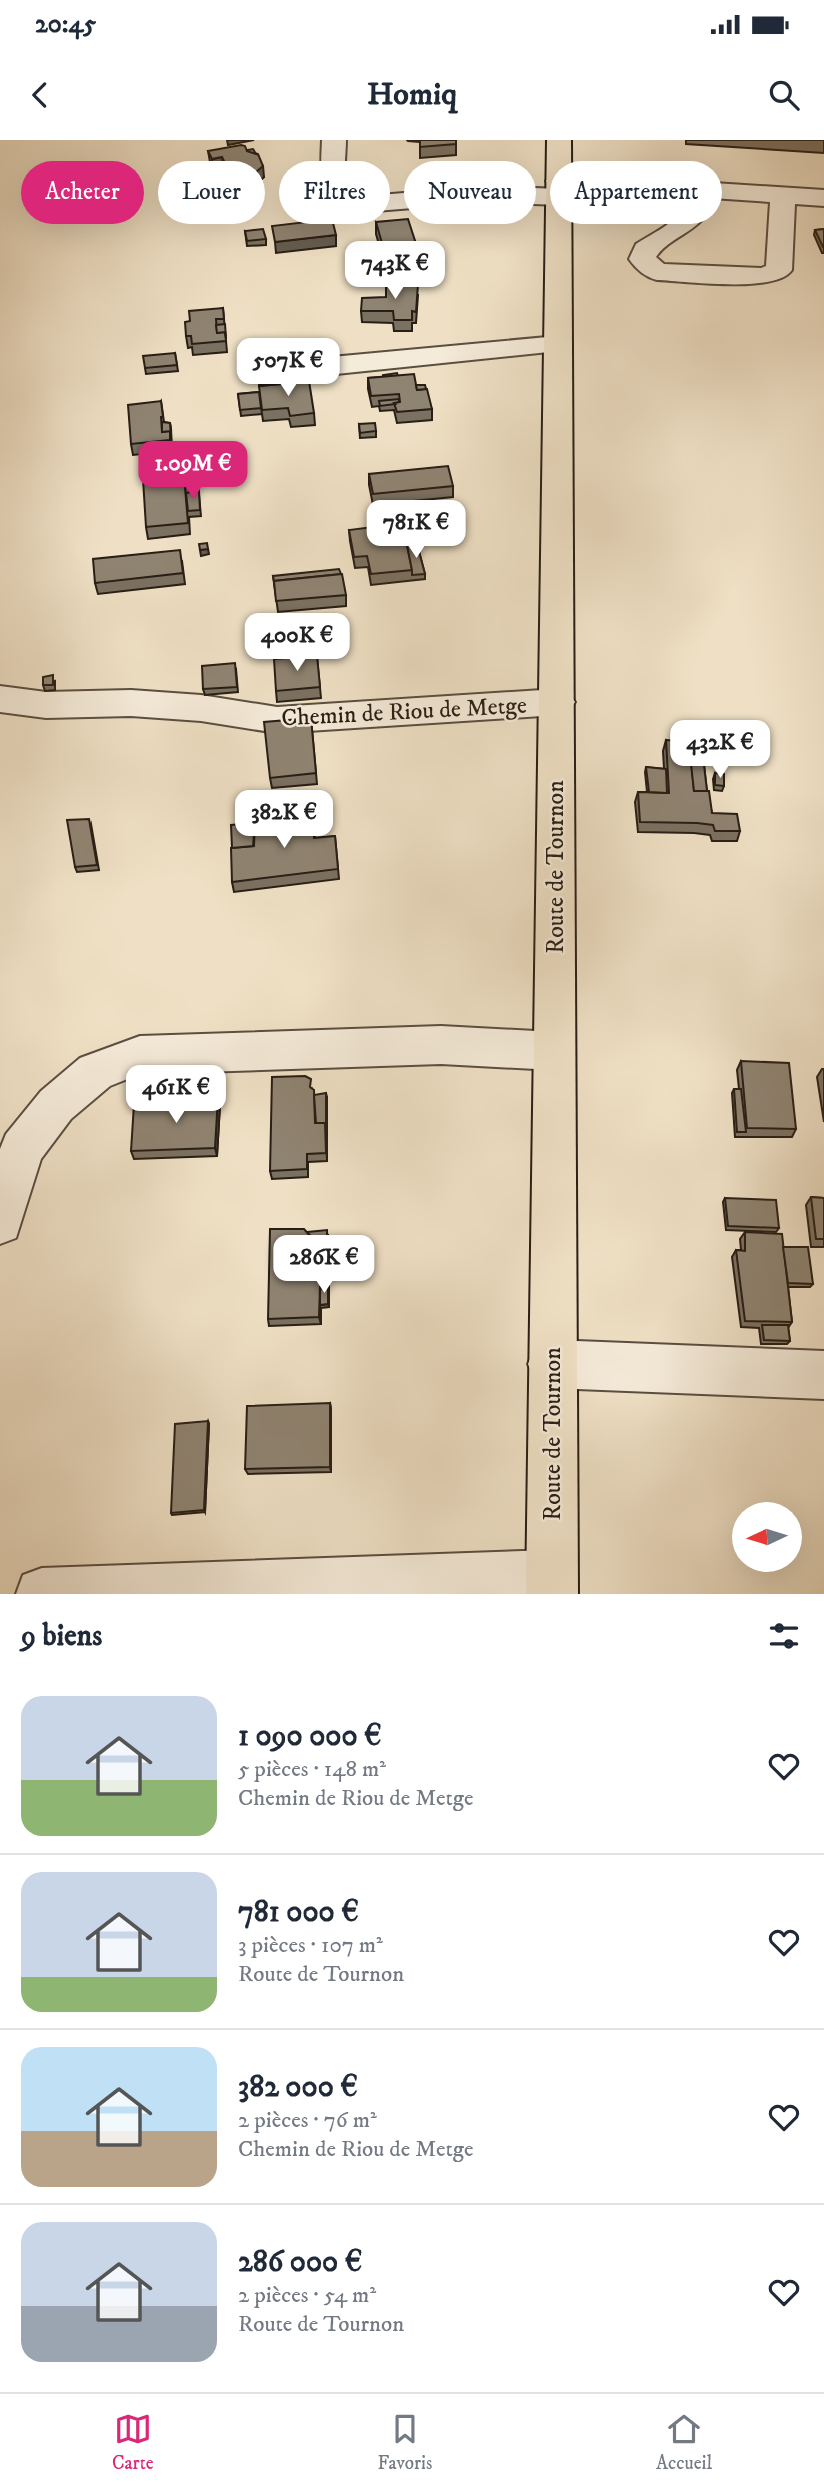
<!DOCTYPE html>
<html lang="fr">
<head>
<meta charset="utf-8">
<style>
  :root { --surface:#fff; --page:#f6f6f7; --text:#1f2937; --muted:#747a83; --line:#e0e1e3; --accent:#db2777 }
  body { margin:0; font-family:"IM FELL DW Pica",serif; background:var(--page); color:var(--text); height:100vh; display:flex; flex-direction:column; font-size:26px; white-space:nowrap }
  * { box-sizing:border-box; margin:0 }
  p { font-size:23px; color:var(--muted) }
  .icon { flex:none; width:38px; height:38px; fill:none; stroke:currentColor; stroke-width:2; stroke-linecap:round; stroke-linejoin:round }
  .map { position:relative; height:1454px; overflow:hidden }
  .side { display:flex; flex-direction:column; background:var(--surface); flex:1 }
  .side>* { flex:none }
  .top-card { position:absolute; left:21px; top:21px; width:782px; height:63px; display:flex; gap:14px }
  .needle { width:46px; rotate:266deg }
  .buttons { position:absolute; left:732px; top:1362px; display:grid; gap:14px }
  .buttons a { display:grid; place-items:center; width:70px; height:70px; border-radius:50%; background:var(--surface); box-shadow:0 7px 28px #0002; font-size:35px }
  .price { position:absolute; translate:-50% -60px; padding:0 16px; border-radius:14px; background:#fff; color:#222; font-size:23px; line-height:46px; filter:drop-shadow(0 2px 4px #0008) }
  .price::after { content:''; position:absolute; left:50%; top:42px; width:21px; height:16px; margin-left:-10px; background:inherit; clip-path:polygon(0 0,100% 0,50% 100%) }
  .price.current { background:var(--accent); color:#fff }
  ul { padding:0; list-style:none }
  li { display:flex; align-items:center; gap:21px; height:175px; padding:0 21px }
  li+li { border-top:2px solid var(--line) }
  li span { display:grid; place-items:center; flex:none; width:196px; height:140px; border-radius:21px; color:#555 }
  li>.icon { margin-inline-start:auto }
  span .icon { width:84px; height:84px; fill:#fffc; stroke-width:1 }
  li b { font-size:30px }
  h2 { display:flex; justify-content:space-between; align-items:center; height:84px; padding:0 21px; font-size:30px }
  .tag { padding:0 24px; border-radius:32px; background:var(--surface); box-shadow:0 7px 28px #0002; font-size:24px; line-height:63px }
  .tag.current { background:var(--accent); color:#fff }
  .status { display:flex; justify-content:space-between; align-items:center; height:49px; padding:0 35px; background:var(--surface); direction:ltr }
  .status svg { height:19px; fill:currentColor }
  header { display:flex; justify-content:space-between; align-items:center; height:91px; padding:0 21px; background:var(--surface); font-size:32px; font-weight:700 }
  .tab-bar { display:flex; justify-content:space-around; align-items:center; height:98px; border-top:2px solid var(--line); background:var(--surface); font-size:19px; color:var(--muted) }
  .tab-bar a { display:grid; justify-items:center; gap:4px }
  .tab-bar .current { color:var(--accent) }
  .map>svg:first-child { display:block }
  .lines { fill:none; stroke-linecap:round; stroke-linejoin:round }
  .minor-casing { stroke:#5a4e41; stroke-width:4 }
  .major-casing { stroke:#281e15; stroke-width:4 }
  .minor { fill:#f5ebd9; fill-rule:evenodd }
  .major { fill:#efe0c5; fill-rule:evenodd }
  .wall { fill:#7b7161; stroke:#281e15; stroke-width:2 }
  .shaded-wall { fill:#645c4f; stroke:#281e15; stroke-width:2 }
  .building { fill:#8f8371; stroke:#281e15; stroke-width:2 }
  .labels { text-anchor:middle; stroke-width:5; stroke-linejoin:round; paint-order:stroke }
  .street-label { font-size:24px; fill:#281e15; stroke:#f5ebd9 }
</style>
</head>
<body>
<div class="status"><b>20:45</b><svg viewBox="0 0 49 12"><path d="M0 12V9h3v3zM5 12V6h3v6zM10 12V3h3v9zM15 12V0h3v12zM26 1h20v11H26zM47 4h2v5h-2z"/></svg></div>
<header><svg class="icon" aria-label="back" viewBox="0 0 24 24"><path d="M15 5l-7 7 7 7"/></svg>Homiq<svg class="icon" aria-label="search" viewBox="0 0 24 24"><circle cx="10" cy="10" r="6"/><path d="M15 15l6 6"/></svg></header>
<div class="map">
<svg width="824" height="1454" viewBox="0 0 824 1454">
  <rect width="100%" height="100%" fill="#efe0c5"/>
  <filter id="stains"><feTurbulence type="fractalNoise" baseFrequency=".00286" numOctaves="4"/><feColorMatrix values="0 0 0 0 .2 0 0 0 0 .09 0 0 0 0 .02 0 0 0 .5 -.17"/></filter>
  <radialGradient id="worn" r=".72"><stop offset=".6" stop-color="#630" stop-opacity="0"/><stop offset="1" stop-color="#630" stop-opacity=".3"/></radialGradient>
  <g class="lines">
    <defs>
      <g id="minor">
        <path d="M322,0H346C346,18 340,45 356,57L487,46L559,49L568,52L572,57L568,62L559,65L487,62L351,73C316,64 321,28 322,0Z"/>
        <path d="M559,33L824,50V66L795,64L792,130C776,154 686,141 657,140C645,137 636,129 629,119L636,104C654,92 683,81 687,57L550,46L546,41L550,36ZM712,58L770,62L766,126L761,128L664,124L656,117C671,94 708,91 712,58Z"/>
        <path d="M558,196L568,198L572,204L568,210L288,239L278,236L274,230L278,224L288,221Z"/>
        <path d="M0,546L46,552L131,550L201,555L277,567L557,549L569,553L575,562L569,571L557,575L277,593L201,581L131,576L46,578L0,572Z"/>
        <path d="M441,886L554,892L569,898L575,911L569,924L554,930L441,924L140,934L110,946L71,979L41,1019L16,1098L0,1104V1009L6,994L41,951L80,918L140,896Z"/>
        <path d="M552,1200L824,1211V1259L552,1248L535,1241L528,1224L535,1207Z"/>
        <path d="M551,1410L570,1417L577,1436L570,1454H16L23,1435L42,1428Z"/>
      </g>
      <path id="major" d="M547,0H571L578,1454H526Z"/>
    </defs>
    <use href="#minor" class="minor-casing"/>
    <use href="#major" class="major-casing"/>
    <use href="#minor" class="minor"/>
    <use href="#major" class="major"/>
  </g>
  <g class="wall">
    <path d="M407,0H456V15L420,18V2L408,1Z"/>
    <path d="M686,0H824V13L686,4Z"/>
    <path d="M247,10L264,37L256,44L221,51L215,38L214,30H213L210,22L208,11Z"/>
    <path d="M376,82L418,110V121L385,125L376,94Z"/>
    <path d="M824,89V113H822L814,95L815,90Z"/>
    <path d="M245,91L266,99V105L247,106Z"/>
    <path d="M356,110L376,125V131L359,132Z"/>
    <path d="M418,155L416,183H412V191H394L393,183L362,182L361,171L386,157Z"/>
    <path d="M223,168L227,212L193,215L192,207L188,208L186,196L190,181Z"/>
    <path d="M175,213L178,231L146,234L145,228Z"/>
    <path d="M398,236L416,245L432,269V280L397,283L394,270L380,271L379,266L372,267L368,249V238Z"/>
    <path d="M259,252L314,273L315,285L291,287L289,279L263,281L260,260L262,274L241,276L238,254Z"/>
    <path d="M161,261L164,282L170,283L172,311L133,315L131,304Z"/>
    <path d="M359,284L376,291V297L360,298Z"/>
    <path d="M197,334L201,376L189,377L190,394L148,399L146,387Z"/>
    <path d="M369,334L453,346V357L373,365L369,345Z"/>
    <path d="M349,390L417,399V404L425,434V439L371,445L368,427L355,428L350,401Z"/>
    <path d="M182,421L185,444L98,454L95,443Z"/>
    <path d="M273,436L346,455V466L278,472Z"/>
    <path d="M317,516L321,558L277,562L276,551Z"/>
    <path d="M236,529L238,552L205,555L203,549Z"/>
    <path d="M55,541V550L45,551L43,545Z"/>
    <path d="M311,578L317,644L272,648L270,638Z"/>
    <path d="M666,600L706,620L704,625L707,651L712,673L740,691L737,701H712L710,695L694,693L638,692L635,662L638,652H647L645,632L646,627L664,629L663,611Z"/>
    <path d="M715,633L724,646L722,651L714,650L713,639Z"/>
    <path d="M313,673L315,698L335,696L339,739L234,752L232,742L255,683Z"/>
    <path d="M91,684L99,730L77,732L75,727Z"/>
    <path d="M741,921L796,989L792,997H735L732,953L734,949H739L737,930Z"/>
    <path d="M822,929H824V982L817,937Z"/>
    <path d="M312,949L314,955L327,957V1021L308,1022V1037L272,1039L270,1031Z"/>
    <path d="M220,965L217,1016L134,1019L131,1011Z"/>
    <path d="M811,1057L824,1058V1107H811L806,1065Z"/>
    <path d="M725,1058L779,1088L776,1092L726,1090L723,1062Z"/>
    <path d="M745,1092L783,1107L813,1144L810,1147H788L792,1182L788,1188L790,1201L787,1204H761L759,1188L741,1187L732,1117L736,1110H741L740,1099Z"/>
    <path d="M329,1132V1167L321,1168V1184L269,1186L268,1179Z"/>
    <path d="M330,1263L331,1269V1332L248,1334L245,1329Z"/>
    <path d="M208,1281L209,1284L205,1372L172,1375L171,1373Z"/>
  </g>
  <g class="shaded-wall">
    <path d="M227,0H254L228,5Z"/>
    <path d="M222,17L223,28L216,24V29L214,27V30H213L212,19Z"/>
    <path d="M263,26L264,37L256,44L221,51L220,40Z"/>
    <path d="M336,95V106L276,113L275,102Z"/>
    <path d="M170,283L171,288L172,311L170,300Z"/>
    <path d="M208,409L209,414L201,416L200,410Z"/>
    <path d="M326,953L327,957V1021L325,983Z"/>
    <path d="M218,956L220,965L217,1016L215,1008Z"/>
    <path d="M328,1094L329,1167L328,1164L320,1165L321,1184L319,1177L320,1147Z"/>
    <path d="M330,1263L331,1269V1332L330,1327Z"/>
    <path d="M208,1281L209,1284L205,1372L204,1370Z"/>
  </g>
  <g class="building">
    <path d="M420,0H456V4L420,7Z"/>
    <path d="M241,5L245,6L247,11L258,14L263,26L255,33L220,40L214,27L226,25L222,17L212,19L208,11Z"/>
    <path d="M253,9L256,14L247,11V10Z"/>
    <path d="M222,22L224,26L217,27L216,24Z"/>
    <path d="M332,79L336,95L275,102L272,86Z"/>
    <path d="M408,79L418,110L385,114L376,82Z"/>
    <path d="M263,89L266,99L247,101L245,91Z"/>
    <path d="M824,89V107H823L815,90Z"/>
    <path d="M372,109L376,125L359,126L356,110Z"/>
    <path d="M386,143L418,144L416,172L412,171V180H394L393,171H361L362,158L386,157Z"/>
    <path d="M223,168L224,179H216L217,193L225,192L226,201L192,204L191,196H186L185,182L190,181L189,171Z"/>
    <path d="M225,184L226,198L225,192L217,193L216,185Z"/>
    <path d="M175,213L177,225L145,228L143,216Z"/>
    <path d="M397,233L398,236L383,237V235Z"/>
    <path d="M414,234L417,250L427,249L432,269L397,272L394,263L400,262L399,254L371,256L368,238Z"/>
    <path d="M309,241L314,273L290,276L288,268L262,270L259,246Z"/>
    <path d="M294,242V243L259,246V245Z"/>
    <path d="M416,245H425L426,249L417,250Z"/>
    <path d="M259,252L261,268L240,270L238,254Z"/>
    <path d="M399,259V262L394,263L395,264L380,266L379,261Z"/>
    <path d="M161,261L163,277H161L162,292L170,291V300L131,304L128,265Z"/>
    <path d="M162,282L170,283L171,297L170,291L162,292Z"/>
    <path d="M375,283L376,291L360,293L359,284Z"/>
    <path d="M448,326L453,346L373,354L369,334Z"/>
    <path d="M197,334L198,346L185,347L188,383L146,387L143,339Z"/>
    <path d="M199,351L200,370L188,371L186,353Z"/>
    <path d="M412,382L417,399L406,400L412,430L371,434L367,416L354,417L349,390Z"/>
    <path d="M207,403L208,409L200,410L199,404Z"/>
    <path d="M417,404L425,434L412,435V430L407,405Z"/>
    <path d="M180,410L183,433L95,443L93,419Z"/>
    <path d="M339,429L341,434L274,441L275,447L273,436Z"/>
    <path d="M342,434L346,455L276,461L274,441Z"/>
    <path d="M317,516L320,547L276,551L274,519Z"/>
    <path d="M235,523L237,547L203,549L202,526Z"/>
    <path d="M53,535V545H43V537Z"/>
    <path d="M311,578L316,633L270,638L264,582Z"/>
    <path d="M666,600L704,603L706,620L691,619L694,651H709L712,673L737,674L740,691H715L713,685L697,683L640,682L638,652L669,653Z"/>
    <path d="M691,624L704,625L707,651H694Z"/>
    <path d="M646,627L666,629L667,653L649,652Z"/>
    <path d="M715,633L724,634V646L715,645Z"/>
    <path d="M313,673L314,698L335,696L338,729L232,742L231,708L254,706L255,678Z"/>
    <path d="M89,679L97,725L75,727L67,680Z"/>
    <path d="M255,683L253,706L232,708L231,685Z"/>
    <path d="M741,921L789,923L796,989L747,988Z"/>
    <path d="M305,936L311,939L310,947L314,950L315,983H325L326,1013L307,1014V1029L270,1031L272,937Z"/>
    <path d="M734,949H741L746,992H737Z"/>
    <path d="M326,953V987L325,983H316L314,955Z"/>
    <path d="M218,956L215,1008L131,1011L134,964L179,962V957Z"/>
    <path d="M811,1057L824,1058V1099H816Z"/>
    <path d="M725,1058L776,1060L779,1088L728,1086Z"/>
    <path d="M270,1089H304L313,1099L314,1125H328L327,1139L320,1147L319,1177L268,1179Z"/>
    <path d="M327,1090L328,1128V1125H314L313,1099L307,1092Z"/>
    <path d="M745,1092L782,1094L792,1182L745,1181L736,1110L745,1111Z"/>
    <path d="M783,1107H808L813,1144L788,1143Z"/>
    <path d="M328,1142V1164L320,1165V1150Z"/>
    <path d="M762,1185H788L790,1201L764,1200Z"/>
    <path d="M330,1263V1327L245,1329L247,1266Z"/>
    <path d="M208,1281L204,1370L171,1373L175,1284Z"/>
  </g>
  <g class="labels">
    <g class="street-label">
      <text transform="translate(404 571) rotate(-3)" y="8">Chemin de Riou de Metge</text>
      <text transform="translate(555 727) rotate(-90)" y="8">Route de Tournon</text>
      <text transform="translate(552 1294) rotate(-90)" y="8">Route de Tournon</text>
    </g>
  </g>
  <rect width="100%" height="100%" filter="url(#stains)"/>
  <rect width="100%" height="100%" fill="url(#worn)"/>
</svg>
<div class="buttons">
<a><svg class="needle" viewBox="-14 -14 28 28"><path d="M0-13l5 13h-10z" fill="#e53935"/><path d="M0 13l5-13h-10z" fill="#747a83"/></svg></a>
</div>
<b class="price" style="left:395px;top:161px">743K €</b>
<b class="price" style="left:288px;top:258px">507K €</b>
<b class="price current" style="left:193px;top:361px">1.09M €</b>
<b class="price" style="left:416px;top:420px">781K €</b>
<b class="price" style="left:297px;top:533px">400K €</b>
<b class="price" style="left:720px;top:640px">432K €</b>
<b class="price" style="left:284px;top:710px">382K €</b>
<b class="price" style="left:176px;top:985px">461K €</b>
<b class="price" style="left:324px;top:1155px">286K €</b>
<div class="top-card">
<a class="tag current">Acheter</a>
<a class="tag">Louer</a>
<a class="tag">Filtres</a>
<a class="tag">Nouveau</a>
<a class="tag">Appartement</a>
</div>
</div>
<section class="side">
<h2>9 biens<svg class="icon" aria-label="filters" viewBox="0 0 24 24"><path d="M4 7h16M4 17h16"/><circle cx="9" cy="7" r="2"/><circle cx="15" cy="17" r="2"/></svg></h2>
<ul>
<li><span style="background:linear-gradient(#c9d6e8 60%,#8fb573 0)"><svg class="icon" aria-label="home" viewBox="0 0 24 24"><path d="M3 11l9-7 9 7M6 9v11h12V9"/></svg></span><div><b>1 090 000 €</b><p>5 pièces · 148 m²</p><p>Chemin de Riou de Metge</p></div><svg class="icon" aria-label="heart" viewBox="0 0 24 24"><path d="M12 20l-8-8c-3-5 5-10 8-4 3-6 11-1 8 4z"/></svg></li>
<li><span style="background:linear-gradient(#c9d6e8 75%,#8fb573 0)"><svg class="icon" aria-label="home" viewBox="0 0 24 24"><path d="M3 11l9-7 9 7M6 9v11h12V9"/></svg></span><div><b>781 000 €</b><p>3 pièces · 107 m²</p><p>Route de Tournon</p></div><svg class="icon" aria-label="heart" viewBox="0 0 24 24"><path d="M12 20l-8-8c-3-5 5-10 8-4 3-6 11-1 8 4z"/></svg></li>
<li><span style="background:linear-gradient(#bfe0f5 60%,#b9a48a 0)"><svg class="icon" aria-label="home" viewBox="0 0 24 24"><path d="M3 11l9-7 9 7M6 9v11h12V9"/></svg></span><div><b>382 000 €</b><p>2 pièces · 76 m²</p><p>Chemin de Riou de Metge</p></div><svg class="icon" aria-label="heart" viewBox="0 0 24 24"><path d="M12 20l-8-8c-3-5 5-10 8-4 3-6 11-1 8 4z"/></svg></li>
<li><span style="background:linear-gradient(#c9d6e8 60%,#9aa5b1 0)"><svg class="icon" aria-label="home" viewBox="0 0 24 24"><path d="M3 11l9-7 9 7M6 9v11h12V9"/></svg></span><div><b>286 000 €</b><p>2 pièces · 54 m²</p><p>Route de Tournon</p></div><svg class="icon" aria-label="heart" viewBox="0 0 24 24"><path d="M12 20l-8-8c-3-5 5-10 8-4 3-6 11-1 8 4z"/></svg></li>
</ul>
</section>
<nav class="tab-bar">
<a class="current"><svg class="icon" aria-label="map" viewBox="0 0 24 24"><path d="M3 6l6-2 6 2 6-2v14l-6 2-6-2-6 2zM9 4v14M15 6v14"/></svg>Carte</a>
<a><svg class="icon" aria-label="saved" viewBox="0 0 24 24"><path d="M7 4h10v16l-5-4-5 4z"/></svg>Favoris</a>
<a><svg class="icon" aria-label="home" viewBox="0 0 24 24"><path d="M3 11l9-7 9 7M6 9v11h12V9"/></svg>Accueil</a>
</nav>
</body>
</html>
